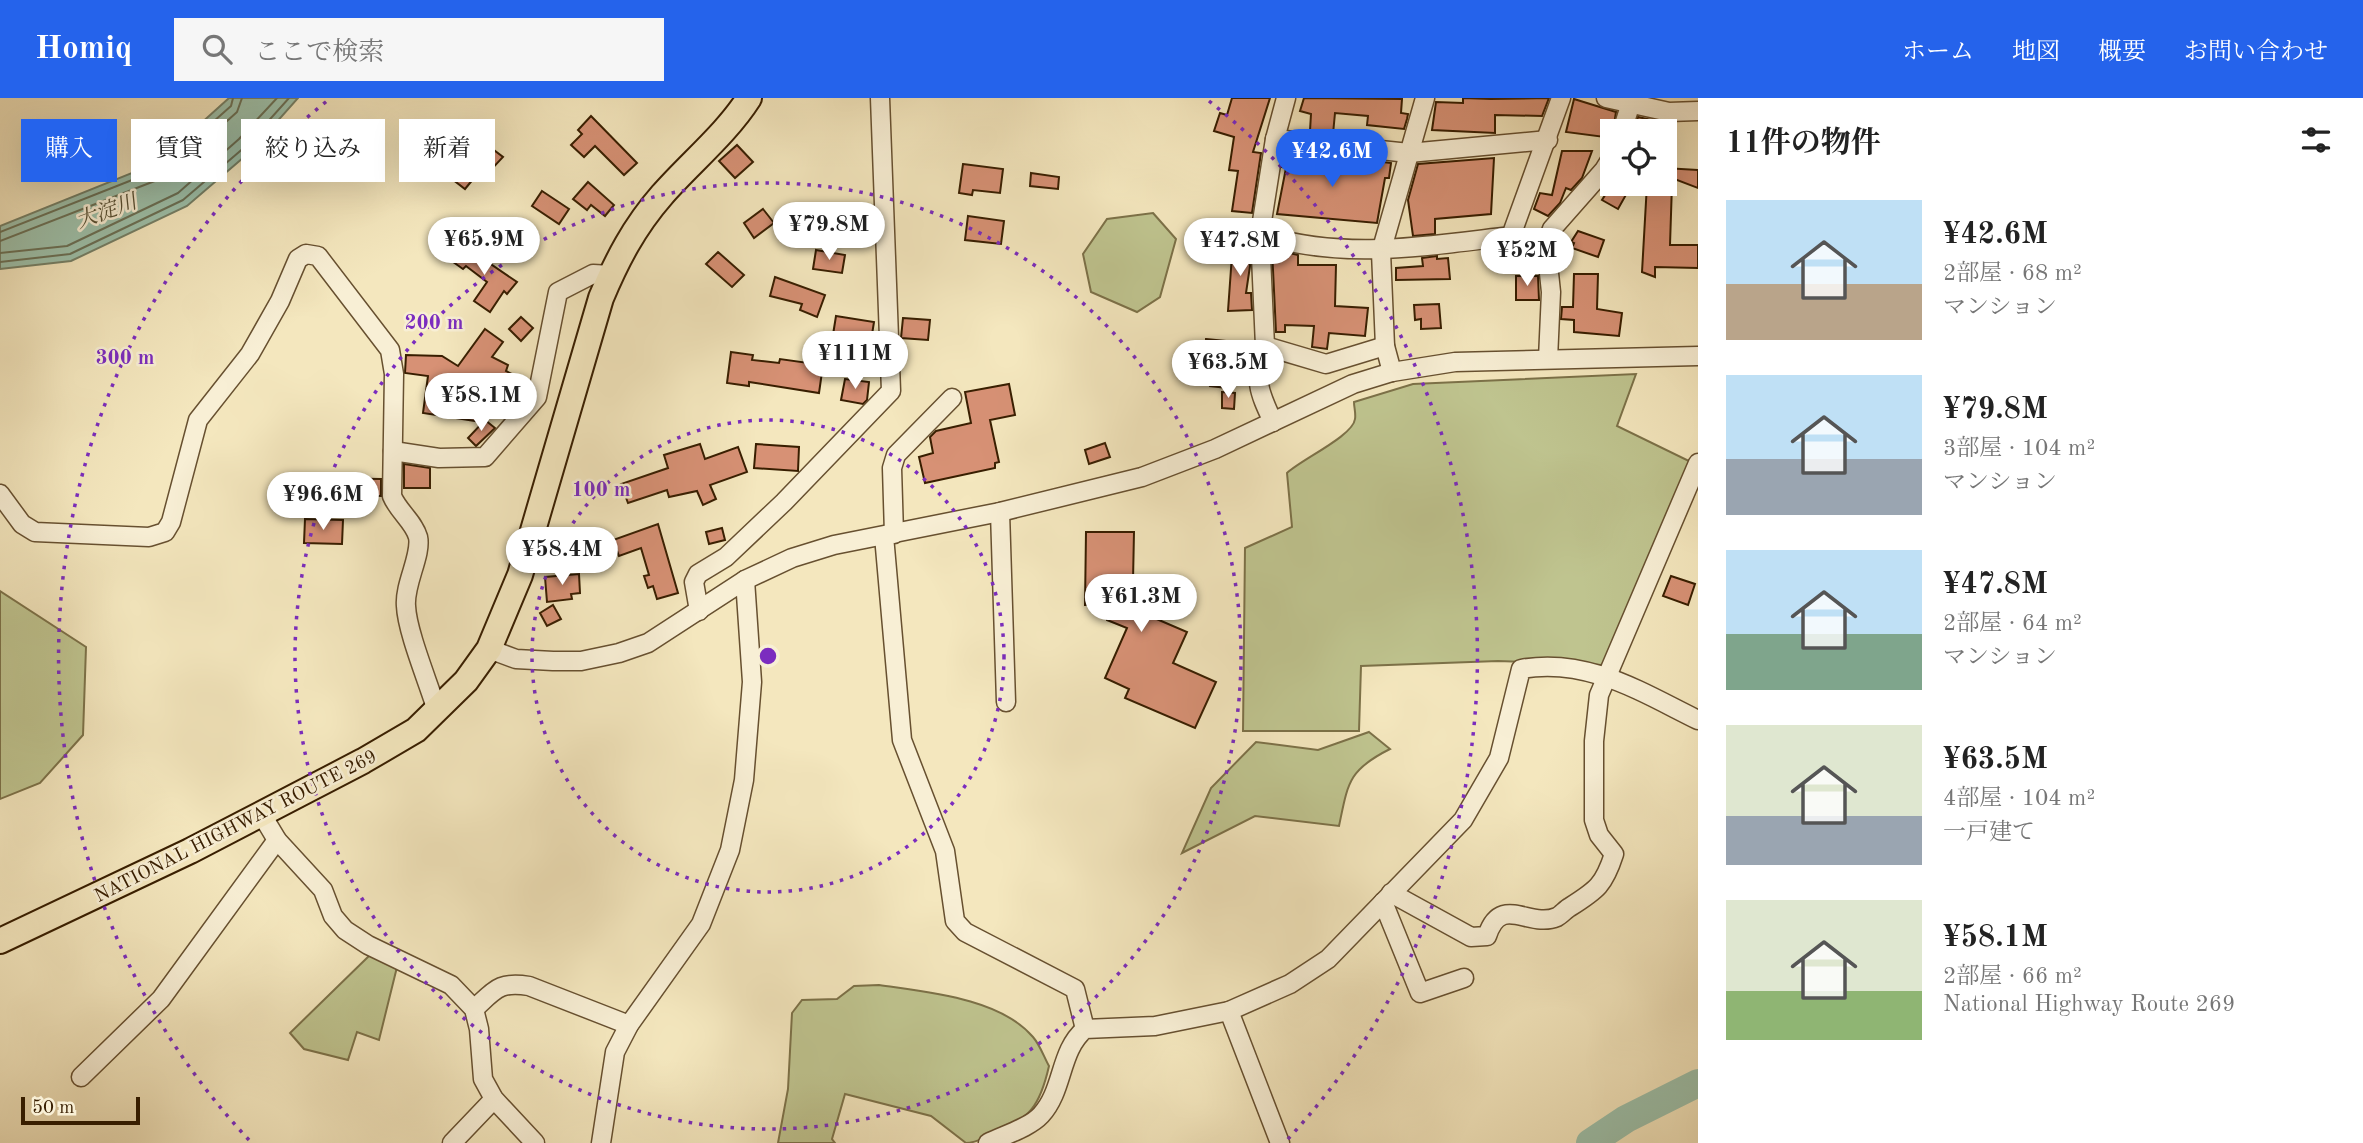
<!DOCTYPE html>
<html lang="ja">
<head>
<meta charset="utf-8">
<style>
  :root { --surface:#fff; --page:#f6f6f6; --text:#222; --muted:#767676; --accent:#2563eb }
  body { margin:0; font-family:"Old Standard TT","Noto Serif JP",serif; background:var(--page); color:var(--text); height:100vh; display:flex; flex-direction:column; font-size:26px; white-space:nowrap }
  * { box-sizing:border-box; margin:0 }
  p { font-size:23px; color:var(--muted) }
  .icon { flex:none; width:38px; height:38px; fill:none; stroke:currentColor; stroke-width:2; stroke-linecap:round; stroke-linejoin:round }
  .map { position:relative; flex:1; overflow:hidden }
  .panel { display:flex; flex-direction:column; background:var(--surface); width:665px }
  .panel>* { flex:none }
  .guide { position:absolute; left:21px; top:21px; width:665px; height:63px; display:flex; gap:14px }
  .controls { position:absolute; left:1600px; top:21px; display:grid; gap:14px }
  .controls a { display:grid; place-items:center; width:77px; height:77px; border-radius:0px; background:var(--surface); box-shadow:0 7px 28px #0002; font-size:35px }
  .scale { position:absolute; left:21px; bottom:18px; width:119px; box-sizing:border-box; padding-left:7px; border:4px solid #381e00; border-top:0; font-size:19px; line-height:24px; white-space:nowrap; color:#381e00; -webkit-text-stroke:5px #f8efd5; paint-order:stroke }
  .price { position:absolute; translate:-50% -60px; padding:0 16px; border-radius:24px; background:#fff; color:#222; font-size:23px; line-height:46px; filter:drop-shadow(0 2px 4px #0008) }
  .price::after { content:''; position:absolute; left:50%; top:42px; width:21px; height:16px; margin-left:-10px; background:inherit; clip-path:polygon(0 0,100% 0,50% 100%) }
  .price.selected { background:var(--accent); color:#fff }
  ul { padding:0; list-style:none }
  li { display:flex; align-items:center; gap:21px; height:175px; padding:0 28px }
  li span { display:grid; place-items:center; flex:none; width:196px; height:140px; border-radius:0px; color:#555 }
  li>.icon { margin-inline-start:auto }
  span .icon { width:84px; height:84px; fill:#fffc; stroke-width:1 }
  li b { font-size:30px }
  h2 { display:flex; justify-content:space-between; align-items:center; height:84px; padding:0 28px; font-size:30px }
  .chip { padding:0 24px; border-radius:0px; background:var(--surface); box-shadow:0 7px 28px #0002; font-size:24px; line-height:63px }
  .chip.selected { background:var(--accent); color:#fff }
  header { display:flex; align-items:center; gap:42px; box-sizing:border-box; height:98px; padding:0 35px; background:var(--accent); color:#fff }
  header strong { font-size:33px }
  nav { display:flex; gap:38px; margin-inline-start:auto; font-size:24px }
  .search { width:490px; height:63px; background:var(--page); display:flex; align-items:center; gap:18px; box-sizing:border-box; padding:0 24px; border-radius:0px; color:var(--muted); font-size:26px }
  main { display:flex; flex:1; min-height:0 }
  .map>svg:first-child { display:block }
  .green { fill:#bfc48f; stroke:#7c7148; stroke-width:2 }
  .water { fill:#9dc1ab; stroke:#758067; stroke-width:2 }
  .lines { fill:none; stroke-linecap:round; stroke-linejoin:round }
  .shore { stroke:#6a7056; stroke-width:2 }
  .river { stroke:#9dc1ab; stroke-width:28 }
  .building { fill:#d79175; stroke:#381e00; stroke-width:2 }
  .minor-casing { stroke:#675030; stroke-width:21 }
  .highway-casing { stroke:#381e00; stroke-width:28 }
  .minor { stroke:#f8efd5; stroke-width:18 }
  .highway { stroke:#f4e7be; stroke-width:24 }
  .ring { fill:none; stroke:#7b2cbf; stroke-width:3.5; stroke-dasharray:3.5 7 }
  .labels { text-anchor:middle; stroke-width:5; stroke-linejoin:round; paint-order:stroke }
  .street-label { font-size:19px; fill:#381e00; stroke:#f8efd5 }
  .water-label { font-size:21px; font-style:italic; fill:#564f33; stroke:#f8efd5 }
  .centre { fill:#7b2cbf; stroke:#f8efd5; stroke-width:3.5 }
  .ring-label { font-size:21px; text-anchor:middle; font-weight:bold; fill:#7b2cbf; stroke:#f8efd5; stroke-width:5; stroke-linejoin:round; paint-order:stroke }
</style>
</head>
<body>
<header>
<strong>Homiq</strong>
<div class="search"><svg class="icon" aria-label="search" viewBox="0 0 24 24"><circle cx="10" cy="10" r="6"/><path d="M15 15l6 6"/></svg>ここで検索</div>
<nav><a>ホーム</a><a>地図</a><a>概要</a><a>お問い合わせ</a></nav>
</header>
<main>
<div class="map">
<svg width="1698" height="1045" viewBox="0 0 1698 1045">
  <rect width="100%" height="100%" fill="#f4e7be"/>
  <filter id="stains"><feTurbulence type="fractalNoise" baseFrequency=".00286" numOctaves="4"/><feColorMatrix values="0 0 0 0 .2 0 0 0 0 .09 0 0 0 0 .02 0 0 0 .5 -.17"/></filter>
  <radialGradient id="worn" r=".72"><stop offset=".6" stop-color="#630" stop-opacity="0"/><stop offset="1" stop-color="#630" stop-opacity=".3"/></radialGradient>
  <g class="green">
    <path d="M1153,115L1176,141L1160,199L1137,214L1091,194L1083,156L1107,121Z"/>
    <path d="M1636,276L1617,328L1691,364L1603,567L1498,563L1361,568L1359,633H1243L1245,450L1292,429L1287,375C1302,361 1353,338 1355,321C1356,316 1354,309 1354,304L1413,286Z"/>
    <path d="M0,493L86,549L83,637L40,685L0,701Z"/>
    <path d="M1369,634L1390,651C1348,672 1348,685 1339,728L1255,718L1182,755L1211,690L1256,644L1318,652Z"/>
    <path d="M371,856L397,869L379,942L357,934L348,962L304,951L290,935Z"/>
    <path d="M879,887C926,894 1000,900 1033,939C1040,947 1044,959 1049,968C1040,1008 1030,1021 992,1037C984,1040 975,1045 966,1045L931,1018L845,996L832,1041L835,1045H778L788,991L792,915L802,902L837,901L854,888Z"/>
  </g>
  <path class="water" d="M229,0H298L251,53L187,108L71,163L0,171V128L157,65Z"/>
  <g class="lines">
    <g class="shore">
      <path d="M0,134L160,71L231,8L233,0"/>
      <path d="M0,143L165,79L237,14L242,0"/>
      <path d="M0,155L67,148L178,95L239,41L277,0"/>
      <path d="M0,164L70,156L183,102L246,48L289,0"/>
    </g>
    <path class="river" d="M1590,1045L1626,1021L1698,985"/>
  </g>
  <g class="building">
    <path d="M1232,0H1270L1253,54L1261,55L1252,115L1232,113L1238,73L1229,72L1234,39L1214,33L1220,15L1227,17Z"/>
    <path d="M1304,0L1402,1L1401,15L1408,16L1407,21L1404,31L1367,27L1368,18L1335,15L1333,36L1310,33L1311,16L1300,13Z"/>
    <path d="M1463,0L1491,1L1549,0L1542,18L1495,17V35L1432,32L1436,4L1463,5Z"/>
    <path d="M1574,1L1616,14L1612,40L1566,34Z"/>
    <path d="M591,18L637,65L624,77L595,48L584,59L571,47L582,36L578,32Z"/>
    <path d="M1638,19L1656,23L1654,33H1634Z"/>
    <path d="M478,40L503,59L489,74L483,69L465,91L443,74L454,60L457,63Z"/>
    <path d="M737,47L753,64L735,80L719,63Z"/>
    <path d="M1285,53L1314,57V62L1358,67L1359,61L1391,65L1389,80H1385L1377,125L1277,116L1286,70L1282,69Z"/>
    <path d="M1562,53H1592L1582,80L1571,92L1566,90L1560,105L1548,118L1534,111L1540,95L1552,97Z"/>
    <path d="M1494,60L1491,116L1435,121V136L1413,138L1408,102L1418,66Z"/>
    <path d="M963,66L1003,71L1000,95L973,92L972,97L959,95Z"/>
    <path d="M1664,70L1698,72V90L1664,77Z"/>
    <path d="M1031,75L1059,79L1058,91L1030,88Z"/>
    <path d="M588,84L614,107L605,118L591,107L587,112L573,101Z"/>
    <path d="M1612,86H1632L1618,111L1602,102Z"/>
    <path d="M1647,86H1672L1670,147H1698V170L1655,169V179L1642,174Z"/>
    <path d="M542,93L569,111L559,126L532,108Z"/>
    <path d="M763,111L774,125L754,140L744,125Z"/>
    <path d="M968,118L1004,123L1001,146L965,142Z"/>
    <path d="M516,125L527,133L518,145L507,137Z"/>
    <path d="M1578,133L1604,142L1598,159L1572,150L1574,145L1571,144Z"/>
    <path d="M1233,143L1249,144L1250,168L1246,195H1251L1252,212L1228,213Z"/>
    <path d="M460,145L517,184L507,196L504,193L490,214L474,203L487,184L466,168L463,171L449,161Z"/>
    <path d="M1272,151L1298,157V167H1336L1335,208L1368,210L1365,238L1329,235L1327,251L1312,249L1314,228L1285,227V234H1276Z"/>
    <path d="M816,152L845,157L842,175L813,171Z"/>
    <path d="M718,154L744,177L732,189L706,166Z"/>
    <path d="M1437,158V161L1448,160L1450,181L1396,182V170L1423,168L1422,160Z"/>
    <path d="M1574,176H1598L1597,211L1622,215L1619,238L1574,234V222L1561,221L1562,209H1573Z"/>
    <path d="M1516,178H1538L1539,202H1516Z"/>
    <path d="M775,179L825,197L817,219L800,212L802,206L770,198Z"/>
    <path d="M1439,206L1441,230L1421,231V221L1415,222L1414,207Z"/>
    <path d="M836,218L874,224L870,249L832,243Z"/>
    <path d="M521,219L533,230L521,243L509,231Z"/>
    <path d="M903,220L930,222L928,242L901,240Z"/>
    <path d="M485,231L503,244L492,259L508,267L506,273L528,284L526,294L519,302L488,287L482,324L423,315L428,278L405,275L406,257L442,258L458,268Z"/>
    <path d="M1206,241L1235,244L1227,290L1210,288L1213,264L1204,263Z"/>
    <path d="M731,254L753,257L752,262L779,265L780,261L823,267L819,295L749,284V288L727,285Z"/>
    <path d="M845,281L869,284L867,302L863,306L841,302Z"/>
    <path d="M1009,286L1015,317L990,322L999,364L995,365V370L925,385L919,359L933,355L930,339L936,333L971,325L965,294Z"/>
    <path d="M1222,294L1235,295L1234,311L1222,310Z"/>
    <path d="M485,322L495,330L476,348L468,340Z"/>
    <path d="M1105,345L1110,359L1089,366L1085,352Z"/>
    <path d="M700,346L705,361L738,349L747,374L710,387L716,401L703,407L697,393L669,399L667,392L628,405L621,386L668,370L664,357Z"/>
    <path d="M756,346L799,349L798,373L754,370Z"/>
    <path d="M404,366L430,370V390H404Z"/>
    <path d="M317,380L381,381V398L351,397L350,409H336L337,396L296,395Z"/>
    <path d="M305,421L343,422L342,446L304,445Z"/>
    <path d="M658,426L678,495L657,501L653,488L648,490L644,478L649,477L641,450L619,458L613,442Z"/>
    <path d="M722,430L725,442L709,446L706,434Z"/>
    <path d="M1086,434H1134L1133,483H1145V516L1187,534L1173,565L1216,584L1195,630L1125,600L1129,591L1105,580L1127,530L1107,522L1108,507H1085Z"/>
    <path d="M579,476L580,495L571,496L572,501L547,504L545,479Z"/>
    <path d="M1671,478L1695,486L1688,507L1663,498Z"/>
    <path d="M553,507L561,521L547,528L540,515Z"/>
  </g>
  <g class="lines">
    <defs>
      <g id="minor">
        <path d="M1286,0L1275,41L1260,136C1343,163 1426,148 1511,138L1561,0"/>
        <path d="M1606,0L1669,14L1698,13"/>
        <path d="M1622,33L1630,8"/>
        <path d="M1275,41L1409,55L1548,42"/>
        <path d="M1260,136L1265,248"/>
        <path d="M1548,261L1551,194L1546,147L1552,131L1604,72L1612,59"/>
        <path d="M1392,274L1385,248L1381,154L1425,0"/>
        <path d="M1273,324C1258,292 1254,283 1265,248L1326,266L1385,248"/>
        <path d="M393,353L439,360L485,359L537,299L558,194L593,176L611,177"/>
        <path d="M0,396L22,426L35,434L149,439L165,434L171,424L198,322L250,256L280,203L298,161L306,156L318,158L390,252L394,276L392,398C398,413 414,424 418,439C422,457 404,486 406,508C407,534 429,586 437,613"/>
        <path d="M1000,414L1006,604"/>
        <path d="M894,436L892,370L896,357L952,300"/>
        <path d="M884,438L902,642L945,753L955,823L965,834L1075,891L1085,931"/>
        <path d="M699,513L694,484L698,476L726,459L784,404L891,293L880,0"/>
        <path d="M489,551L516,561L553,563H581L619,555L648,545L745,482L792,460L834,447L1000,414L1142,379L1215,351L1353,286L1392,274L1455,264L1698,258"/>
        <path d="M262,717L277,742L323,792L333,818L345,832L368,847L451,887L474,911L479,931L483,981L494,1001L535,1045"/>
        <path d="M1391,795L1471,839L1487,838C1501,795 1529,831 1557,819C1561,817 1566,811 1570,809C1597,792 1604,787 1614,756L1599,737L1594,722V643L1599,597L1698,365"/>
        <path d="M1383,804L1420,895L1464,880"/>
        <path d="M474,911C495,892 499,883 529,888L629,927"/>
        <path d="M1229,913L1280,1045"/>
        <path d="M81,979L161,901L277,742"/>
        <path d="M452,1045L494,1001"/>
        <path d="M601,1045L615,954L629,927L701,826L730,752L744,682L752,584L745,482"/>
        <path d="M988,1045C1004,1037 1029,1030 1041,1017C1064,992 1059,953 1085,931L1155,928L1229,913L1290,886L1328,861L1463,722L1499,660L1521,571C1587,559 1641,594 1698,622"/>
      </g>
      <path id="highway" d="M0,843L190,753L363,663L416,632L466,583L489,551L520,477L601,200C617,162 634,129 662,97C690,65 726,36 749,0"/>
    </defs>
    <use href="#minor" class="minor-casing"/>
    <use href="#highway" class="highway-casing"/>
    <use href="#minor" class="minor"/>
    <use href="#highway" class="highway"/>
  </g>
  <g class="ring">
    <circle cx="768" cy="558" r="236"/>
    <circle cx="768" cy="558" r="473"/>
    <path d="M249 1042A709 709 0 0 1 327 3M1209 3A709 709 0 0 1 1287 1042"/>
  </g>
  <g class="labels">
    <g class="street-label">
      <text transform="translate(235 727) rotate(-27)" y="7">NATIONAL HIGHWAY ROUTE 269</text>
    </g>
    <g class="water-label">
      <text transform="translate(106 113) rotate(-20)" y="7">大淀川</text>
    </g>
  </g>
  <circle cx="768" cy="558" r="10" class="centre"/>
  <g class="ring-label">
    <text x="434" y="231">200 m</text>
    <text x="125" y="266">300 m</text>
    <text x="601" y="398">100 m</text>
  </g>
  <rect width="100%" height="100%" filter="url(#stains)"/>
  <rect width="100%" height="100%" fill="url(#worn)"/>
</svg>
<div class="controls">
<a><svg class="icon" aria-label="locate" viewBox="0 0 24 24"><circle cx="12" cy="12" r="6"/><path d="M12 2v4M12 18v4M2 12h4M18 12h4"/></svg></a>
</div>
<div class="scale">50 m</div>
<b class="price selected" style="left:1332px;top:91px">¥42.6M</b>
<b class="price" style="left:829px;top:164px">¥79.8M</b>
<b class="price" style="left:484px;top:179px">¥65.9M</b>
<b class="price" style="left:1240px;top:180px">¥47.8M</b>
<b class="price" style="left:1527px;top:190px">¥52M</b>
<b class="price" style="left:855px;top:293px">¥111M</b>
<b class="price" style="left:1228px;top:302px">¥63.5M</b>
<b class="price" style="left:481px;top:335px">¥58.1M</b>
<b class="price" style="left:323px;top:434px">¥96.6M</b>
<b class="price" style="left:562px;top:489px">¥58.4M</b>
<b class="price" style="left:1141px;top:536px">¥61.3M</b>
<div class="guide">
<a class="chip selected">購入</a>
<a class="chip">賃貸</a>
<a class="chip">絞り込み</a>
<a class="chip">新着</a>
</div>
</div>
<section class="panel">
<h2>11件の物件<svg class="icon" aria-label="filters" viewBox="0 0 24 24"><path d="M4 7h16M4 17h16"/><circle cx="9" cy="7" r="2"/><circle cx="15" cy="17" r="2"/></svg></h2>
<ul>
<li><span style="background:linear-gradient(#bfe0f5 60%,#b9a48a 0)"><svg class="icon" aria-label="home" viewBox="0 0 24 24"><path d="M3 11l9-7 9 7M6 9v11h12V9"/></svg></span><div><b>¥42.6M</b><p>2部屋 · 68 m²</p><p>マンション</p></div></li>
<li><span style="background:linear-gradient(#bfe0f5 60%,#9aa5b1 0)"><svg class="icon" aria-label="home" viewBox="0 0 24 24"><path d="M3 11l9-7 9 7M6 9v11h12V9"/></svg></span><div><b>¥79.8M</b><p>3部屋 · 104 m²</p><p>マンション</p></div></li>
<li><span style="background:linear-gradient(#bfe0f5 60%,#7fa58c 0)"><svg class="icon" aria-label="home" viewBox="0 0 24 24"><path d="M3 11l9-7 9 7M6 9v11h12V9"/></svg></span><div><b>¥47.8M</b><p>2部屋 · 64 m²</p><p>マンション</p></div></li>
<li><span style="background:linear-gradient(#dfe7d0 65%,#9aa5b1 0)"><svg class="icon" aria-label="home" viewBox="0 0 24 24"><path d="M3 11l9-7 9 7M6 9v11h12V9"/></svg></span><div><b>¥63.5M</b><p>4部屋 · 104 m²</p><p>一戸建て</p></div></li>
<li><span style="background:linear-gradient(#dfe7d0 65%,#8fb573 0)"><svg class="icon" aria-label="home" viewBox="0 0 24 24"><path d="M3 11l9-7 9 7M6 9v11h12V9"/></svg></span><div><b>¥58.1M</b><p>2部屋 · 66 m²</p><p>National Highway Route 269</p></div></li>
</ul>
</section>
</main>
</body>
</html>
